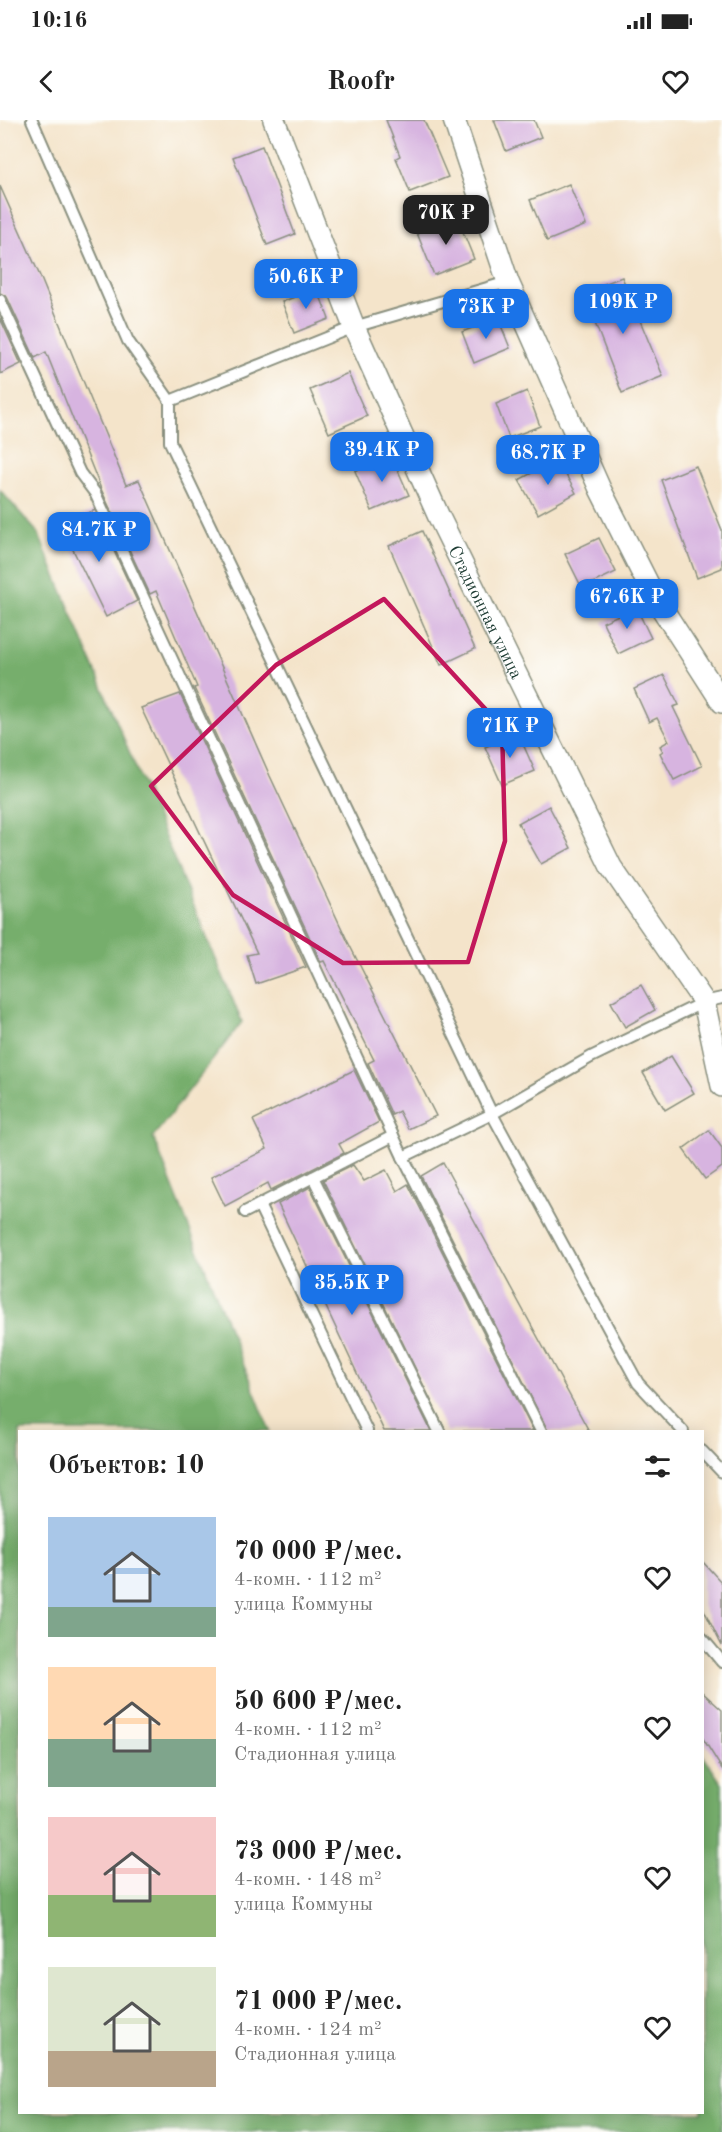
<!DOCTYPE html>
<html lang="ru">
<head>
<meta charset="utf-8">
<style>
  :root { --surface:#fff; --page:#f6f6f6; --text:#222; --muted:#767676; --accent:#1a73e8 }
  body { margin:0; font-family:"Old Standard TT",serif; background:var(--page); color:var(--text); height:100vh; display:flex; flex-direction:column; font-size:22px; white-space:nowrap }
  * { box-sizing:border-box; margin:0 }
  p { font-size:20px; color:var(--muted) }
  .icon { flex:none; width:33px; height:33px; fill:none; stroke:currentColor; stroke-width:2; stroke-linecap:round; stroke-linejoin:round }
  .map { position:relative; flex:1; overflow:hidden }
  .details { position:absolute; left:18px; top:1310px; width:686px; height:684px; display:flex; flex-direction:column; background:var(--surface); border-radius:0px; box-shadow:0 3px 15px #0003 }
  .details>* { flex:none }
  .price { position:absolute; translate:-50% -51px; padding:0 14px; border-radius:12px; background:var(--accent); color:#fff; font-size:20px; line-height:39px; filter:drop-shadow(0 2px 3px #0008) }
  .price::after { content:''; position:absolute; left:50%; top:36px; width:18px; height:14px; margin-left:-9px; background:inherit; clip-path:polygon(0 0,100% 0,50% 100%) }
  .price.current { background:#222; color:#fff }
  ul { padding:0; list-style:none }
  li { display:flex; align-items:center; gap:18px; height:150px; padding:0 30px }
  li span { display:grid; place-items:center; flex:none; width:168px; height:120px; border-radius:0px; color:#555 }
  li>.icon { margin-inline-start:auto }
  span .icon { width:72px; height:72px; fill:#fffc; stroke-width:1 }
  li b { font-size:26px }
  h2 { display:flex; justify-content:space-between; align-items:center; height:72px; padding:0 30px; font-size:26px }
  .status { display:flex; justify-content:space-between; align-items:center; height:42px; padding:0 30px; background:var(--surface); direction:ltr }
  .status svg { height:16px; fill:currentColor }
  header { display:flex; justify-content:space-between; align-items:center; height:78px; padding:0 30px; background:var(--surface); font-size:27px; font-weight:700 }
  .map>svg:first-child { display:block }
  .forest { fill:#76ae6c; stroke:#4a7650; stroke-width:1.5 }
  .building { fill:#d7b4e0 }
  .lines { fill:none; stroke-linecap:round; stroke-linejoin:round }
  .service-casing { stroke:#8a907f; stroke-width:14 }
  .minor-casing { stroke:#8a907f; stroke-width:24 }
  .service { stroke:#fff; stroke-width:10 }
  .minor { stroke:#fff; stroke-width:21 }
  .marked { fill:none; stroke:#c2185b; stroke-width:4.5; stroke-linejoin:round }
  .labels { text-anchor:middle; stroke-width:5; stroke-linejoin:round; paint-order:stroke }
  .street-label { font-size:18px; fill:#1f3d34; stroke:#fdfcf7 }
</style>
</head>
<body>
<div class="status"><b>10:16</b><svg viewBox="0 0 49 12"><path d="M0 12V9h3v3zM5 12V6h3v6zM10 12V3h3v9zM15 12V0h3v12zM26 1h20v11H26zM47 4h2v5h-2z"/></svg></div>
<header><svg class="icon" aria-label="back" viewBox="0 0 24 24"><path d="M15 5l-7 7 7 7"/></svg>Roofr<svg class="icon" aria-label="heart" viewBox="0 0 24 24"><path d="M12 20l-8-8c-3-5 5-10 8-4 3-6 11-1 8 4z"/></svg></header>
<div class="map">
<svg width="722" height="2012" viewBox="0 0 722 2012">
  <rect width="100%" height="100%" fill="#fdfcf7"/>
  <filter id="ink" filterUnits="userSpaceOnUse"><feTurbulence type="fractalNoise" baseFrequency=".0167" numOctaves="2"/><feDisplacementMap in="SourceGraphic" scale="12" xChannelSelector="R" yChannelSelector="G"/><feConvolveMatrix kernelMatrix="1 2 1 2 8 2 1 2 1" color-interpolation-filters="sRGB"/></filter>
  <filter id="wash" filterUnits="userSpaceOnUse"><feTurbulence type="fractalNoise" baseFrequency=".008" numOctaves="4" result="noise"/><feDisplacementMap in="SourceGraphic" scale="24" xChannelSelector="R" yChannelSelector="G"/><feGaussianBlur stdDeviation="1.35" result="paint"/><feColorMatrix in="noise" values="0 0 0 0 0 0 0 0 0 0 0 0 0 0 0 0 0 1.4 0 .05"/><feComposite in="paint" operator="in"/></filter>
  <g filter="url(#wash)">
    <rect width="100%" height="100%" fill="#f4e4ca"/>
    <path class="forest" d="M0,370L38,413L242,902L153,1017L270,1311H20V1992H702V1634L722,1664V2012H0Z"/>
    <g id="blocks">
      <g class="building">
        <path d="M386,0H424L448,57L410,72L396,38L400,36Z"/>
        <path d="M494,0H534L541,17L506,31Z"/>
        <path d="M262,26L295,114L267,125L233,37Z"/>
        <path d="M569,64L586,105L547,121L530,80Z"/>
        <path d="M0,66L40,156L126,365L139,360L270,656L348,822L436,996L408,1009L399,991L392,995L368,943L374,940L324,841L321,842L194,568L197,567L156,471L150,474L101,369L46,232L35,238L7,177L0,173Z"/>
        <path d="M457,97L474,139L434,155L417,113Z"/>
        <path d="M622,157L663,256L622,273L583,172Z"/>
        <path d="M317,168L329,199L294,213L282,182Z"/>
        <path d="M0,198L21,244L0,254Z"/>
        <path d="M498,198L510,228L474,243L462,212Z"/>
        <path d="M348,253L367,296L329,313L310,270Z"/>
        <path d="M527,271L540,306L509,318L496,284Z"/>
        <path d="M391,335L409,375L372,391L355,351Z"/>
        <path d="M557,339L576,373L538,394L519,360Z"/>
        <path d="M696,346L722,410V448L697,458L661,360Z"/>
        <path d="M95,390L137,481L106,497L61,405Z"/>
        <path d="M422,411L475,529L441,545L389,426Z"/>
        <path d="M599,418L616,452L582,468L565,434Z"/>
        <path d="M636,487L651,518L618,534L603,502Z"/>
        <path d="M664,555L679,585L673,587L702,646L674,660L660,633L663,631L660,626L669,621L657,598L649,602L634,569Z"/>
        <path d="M180,574L306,847L256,864L247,835L257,833L141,588Z"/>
        <path d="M518,613L535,651L502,665L485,627Z"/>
        <path d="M549,686L571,728L541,744L518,703Z"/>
        <path d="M641,865L655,890L625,907L611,882Z"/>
        <path d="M671,936L694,973L665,990L643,953Z"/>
        <path d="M354,950L379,1002L339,1024L344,1033L271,1070L268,1063L225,1086L211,1057L267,1029L253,1000Z"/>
        <path d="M709,1010L722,1028V1047L705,1059L683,1029Z"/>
        <path d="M443,1043L589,1311H548L421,1056Z"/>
        <path d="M353,1045L364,1061L386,1050L397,1071L408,1064L533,1311H446L323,1060Z"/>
        <path d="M310,1067L431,1311H384L278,1084Z"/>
        <path d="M702,1441L722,1463V1526L702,1486Z"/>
        <path d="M702,1572L722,1590V1649L702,1617Z"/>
      </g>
    </g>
  </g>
  <g filter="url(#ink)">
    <use href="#blocks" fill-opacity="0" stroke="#8a907f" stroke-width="1.5"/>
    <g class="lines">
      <defs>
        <g id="service">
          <path d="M32,0L128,221L170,281V322L492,994L638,1263L683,1311"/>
          <path d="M0,180L80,353L95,373L403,1037L541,1311"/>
          <path d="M170,281L354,207L508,162"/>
          <path d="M403,1037L492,994L591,937L704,882L722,878"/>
          <path d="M313,1057L439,1311"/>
          <path d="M259,1085L367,1311"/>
          <path d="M245,1092L393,1016"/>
          <path d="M702,1331L722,1352"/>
          <path d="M702,1518L722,1542"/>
        </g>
        <g id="minor">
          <path id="s1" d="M274,0L354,207L439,397L611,747L704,882L722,966"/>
          <path d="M454,0L508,162L600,369L654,476L722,582"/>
        </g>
      </defs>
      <use href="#service" class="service-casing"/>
      <use href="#minor" class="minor-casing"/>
      <use href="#service" class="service"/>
      <use href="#minor" class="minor"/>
    </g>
  </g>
  <path class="marked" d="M384,479L502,607L505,721L468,842L343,843L233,775L151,666L276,545Z"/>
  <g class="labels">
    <g class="street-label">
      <text dy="6" stroke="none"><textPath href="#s1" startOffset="536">Стадионная улица</textPath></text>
    </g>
  </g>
</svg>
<b class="price current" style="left:446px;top:126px">70K ₽</b>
<b class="price" style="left:306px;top:190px">50.6K ₽</b>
<b class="price" style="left:623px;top:215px">109K ₽</b>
<b class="price" style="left:486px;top:220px">73K ₽</b>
<b class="price" style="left:382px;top:363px">39.4K ₽</b>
<b class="price" style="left:548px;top:366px">68.7K ₽</b>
<b class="price" style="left:99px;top:443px">84.7K ₽</b>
<b class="price" style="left:627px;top:510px">67.6K ₽</b>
<b class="price" style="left:510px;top:639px">71K ₽</b>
<b class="price" style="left:352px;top:1196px">35.5K ₽</b>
<section class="details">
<h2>Объектов: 10<svg class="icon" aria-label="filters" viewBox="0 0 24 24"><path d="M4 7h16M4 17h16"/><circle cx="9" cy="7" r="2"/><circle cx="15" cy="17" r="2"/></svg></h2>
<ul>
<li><span style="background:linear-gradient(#a9c7e8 75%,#7fa58c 0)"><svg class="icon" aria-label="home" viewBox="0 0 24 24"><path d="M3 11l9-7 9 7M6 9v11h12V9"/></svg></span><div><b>70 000 ₽/мес.</b><p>4-комн. · 112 m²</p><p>улица Коммуны</p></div><svg class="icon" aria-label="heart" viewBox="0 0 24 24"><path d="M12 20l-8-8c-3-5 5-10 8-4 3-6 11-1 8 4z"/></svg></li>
<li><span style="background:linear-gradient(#ffd9b3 60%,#7fa58c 0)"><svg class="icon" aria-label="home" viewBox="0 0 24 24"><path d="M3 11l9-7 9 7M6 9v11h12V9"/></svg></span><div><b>50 600 ₽/мес.</b><p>4-комн. · 112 m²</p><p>Стадионная улица</p></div><svg class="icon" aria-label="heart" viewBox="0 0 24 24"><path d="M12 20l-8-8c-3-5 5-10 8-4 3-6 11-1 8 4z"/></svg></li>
<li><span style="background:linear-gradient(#f6c9c9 65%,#8fb573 0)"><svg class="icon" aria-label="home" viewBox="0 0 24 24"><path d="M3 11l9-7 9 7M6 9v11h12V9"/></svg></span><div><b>73 000 ₽/мес.</b><p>4-комн. · 148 m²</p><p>улица Коммуны</p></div><svg class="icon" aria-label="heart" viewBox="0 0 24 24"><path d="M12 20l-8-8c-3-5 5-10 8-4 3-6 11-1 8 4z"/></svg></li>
<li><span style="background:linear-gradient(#dfe7d0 70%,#b9a48a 0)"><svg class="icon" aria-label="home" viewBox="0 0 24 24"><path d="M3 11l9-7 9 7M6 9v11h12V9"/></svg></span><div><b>71 000 ₽/мес.</b><p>4-комн. · 124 m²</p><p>Стадионная улица</p></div><svg class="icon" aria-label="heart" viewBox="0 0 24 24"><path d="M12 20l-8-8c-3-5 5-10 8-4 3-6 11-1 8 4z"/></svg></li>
</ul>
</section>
</div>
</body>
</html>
